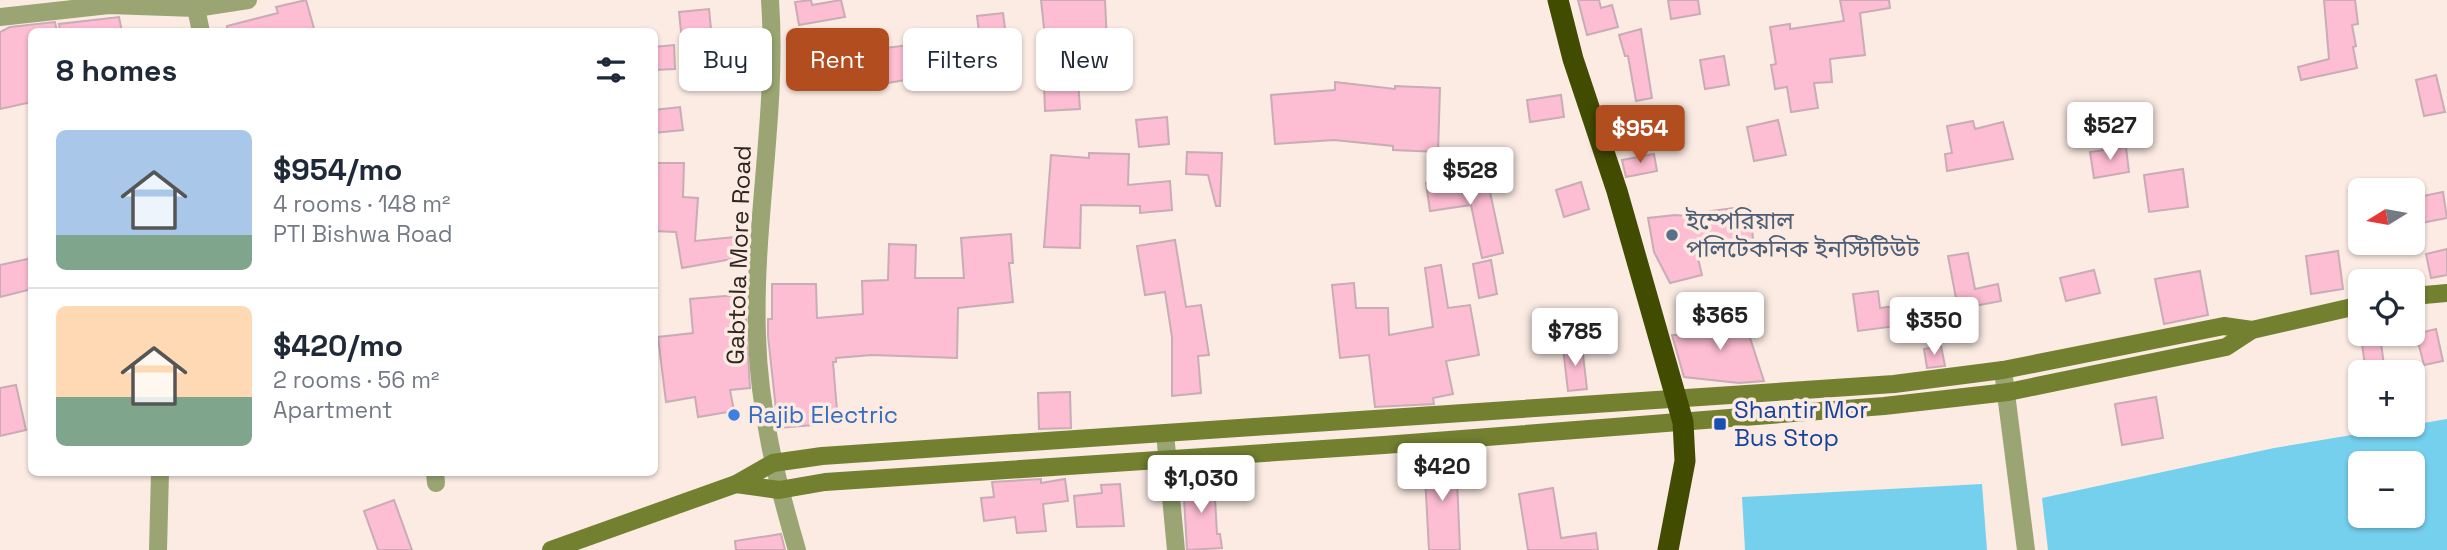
<!DOCTYPE html>
<html lang="en">
<head>
<meta charset="utf-8">
<style>
  :root { --surface:#fff; --page:#f2f2f3; --text:#1f2937; --muted:#747a83; --line:#e0e1e3; --accent:#b24d1f }
  body { margin:0; font-family:"Space Grotesk","Noto Sans Bengali",sans-serif; background:var(--page); color:var(--text); height:100vh; display:flex; flex-direction:column; font-size:26px; white-space:nowrap }
  * { box-sizing:border-box; margin:0 }
  p { font-size:23px; color:var(--muted) }
  .icon { flex:none; width:38px; height:38px; fill:none; stroke:currentColor; stroke-width:2; stroke-linecap:round; stroke-linejoin:round }
  .map { position:relative; flex:1; overflow:hidden }
  .panel { position:absolute; left:28px; top:28px; width:630px; height:448px; display:flex; flex-direction:column; background:var(--surface); border-radius:10px; box-shadow:0 2px 5px #0004 }
  .panel>* { flex:none }
  .hud { position:absolute; left:679px; top:28px; width:665px; height:63px; display:flex; gap:14px }
  .needle { width:46px; rotate:259deg }
  .fabs { position:absolute; left:2348px; top:178px; display:grid; gap:14px }
  .fabs a { display:grid; place-items:center; width:77px; height:77px; border-radius:10px; background:var(--surface); box-shadow:0 2px 5px #0004; font-size:35px }
  .price { position:absolute; translate:-50% -60px; padding:0 16px; border-radius:7px; background:#fff; color:#222; font-size:23px; line-height:46px; filter:drop-shadow(0 2px 4px #0008) }
  .price::after { content:''; position:absolute; left:50%; top:42px; width:21px; height:16px; margin-left:-10px; background:inherit; clip-path:polygon(0 0,100% 0,50% 100%) }
  .price.on { background:var(--accent); color:#fff }
  ul { padding:0; list-style:none }
  li { display:flex; align-items:center; gap:21px; height:175px; padding:0 28px }
  li+li { border-top:2px solid var(--line) }
  li span { display:grid; place-items:center; flex:none; width:196px; height:140px; border-radius:10px; color:#555 }
  li>.icon { margin-inline-start:auto }
  span .icon { width:84px; height:84px; fill:#fffc; stroke-width:1 }
  li b { font-size:30px }
  h2 { display:flex; justify-content:space-between; align-items:center; height:84px; padding:0 28px; font-size:30px }
  .chip { padding:0 24px; border-radius:10px; background:var(--surface); box-shadow:0 2px 5px #0004; font-size:24px; line-height:63px }
  .chip.on { background:var(--accent); color:#fff }
  .map>svg:first-child { display:block }
  .water { fill:#75d0ee; fill-rule:evenodd }
  .building { fill:#fdbdd2; stroke:#c9acb5; stroke-width:2 }
  .lines { fill:none; stroke-linecap:round; stroke-linejoin:round }
  .street { stroke:#9aa573; stroke-width:18 }
  .secondary { stroke:#728030; stroke-width:18 }
  .highway { stroke:#424c00; stroke-width:21 }
  .service-dot { fill:#5c6f8a; stroke:#fbebe3; stroke-width:2.5 }
  .shop-dot { fill:#3f7fe0; stroke:#fbebe3; stroke-width:2.5 }
  .transit-dot { fill:#1a4fb4; stroke:#fbebe3; stroke-width:2.5 }
  .labels { text-anchor:middle; stroke-width:7; stroke-linejoin:round; paint-order:stroke }
  .service-label { font-size:24px; fill:#4e5e75; stroke:#fbebe3; text-anchor:start }
  .street-label { font-size:24px; fill:#2f2520; stroke:#fbebe3 }
  .transit-label { font-size:24px; fill:#164399; stroke:#fbebe3; text-anchor:start }
  .shop-label { font-size:24px; fill:#366cbe; stroke:#fbebe3; text-anchor:start }
</style>
</head>
<body>
<div class="map">
<svg width="2447" height="550" viewBox="0 0 2447 550">
  <rect width="100%" height="100%" fill="#fbebe3"/>
  <g class="water">
    <path d="M2447,419V550H2048L2042,498L2274,448ZM2361,464H2413V516H2361Z"/>
    <path d="M1982,484L1987,550H1745L1742,497Z"/>
  </g>
  <g class="building">
    <path d="M306,0L315,32H227V26L278,13L276,7Z"/>
    <path d="M811,0L812,5L841,0L845,17L799,25L795,2Z"/>
    <path d="M1041,0H1105L1107,43L1046,47Z"/>
    <path d="M1578,0H1599L1601,8L1612,5L1618,27L1587,35Z"/>
    <path d="M1668,0H1698L1700,14L1671,19Z"/>
    <path d="M1840,0H1889L1890,8L1860,13L1865,55L1830,59L1832,82L1814,83L1818,108L1791,112L1787,87L1775,89L1771,65L1776,64L1770,27L1790,24V29L1844,21Z"/>
    <path d="M2324,0H2355L2358,24L2352,25L2356,46L2353,47L2357,68L2301,80L2298,67L2329,59Z"/>
    <path d="M709,9L711,29L681,32L679,12Z"/>
    <path d="M1003,13L1008,52L982,56L977,16Z"/>
    <path d="M119,17L122,32H60L59,24Z"/>
    <path d="M55,22L57,32H32V102L0,109V32L10,27Z"/>
    <path d="M1641,29L1652,98L1636,101L1628,56H1625L1619,35Z"/>
    <path d="M951,40L954,68L935,70L936,75L881,84L876,49Z"/>
    <path d="M674,45L675,69L654,70V47Z"/>
    <path d="M1724,56L1729,85L1705,89L1700,60Z"/>
    <path d="M2436,75L2445,112L2424,116L2416,80Z"/>
    <path d="M1078,81L1080,109L1045,111L1044,83Z"/>
    <path d="M1335,82L1395,89V86L1440,88L1438,152L1393,150V146L1334,140L1275,144L1271,95L1335,90Z"/>
    <path d="M1561,95L1564,117L1530,122L1527,100Z"/>
    <path d="M680,107L683,130L654,133V110Z"/>
    <path d="M1167,117L1169,144L1139,147L1136,120Z"/>
    <path d="M1778,120L1786,155L1754,161L1747,127Z"/>
    <path d="M1973,121L1975,129L2003,122L2013,159L1947,171L1945,154L1952,153L1947,126Z"/>
    <path d="M2126,147L2129,172L2094,178L2090,152Z"/>
    <path d="M1187,152L1222,153L1220,206H1216L1208,175L1186,174Z"/>
    <path d="M1089,153L1129,154L1128,185L1170,181L1172,210L1140,213V206L1081,205L1080,248L1044,247L1051,155L1089,158Z"/>
    <path d="M1654,154L1657,171L1626,177L1622,160Z"/>
    <path d="M654,163H684L683,197L698,198L695,241L734,237L738,258L682,268L676,232L654,231Z"/>
    <path d="M2183,169L2188,207L2149,212L2144,175Z"/>
    <path d="M1486,173L1503,253L1482,258L1471,205L1430,211L1426,183Z"/>
    <path d="M1581,182L1589,209L1564,217L1556,190Z"/>
    <path d="M2443,192L2447,218L2416,224L2413,198Z"/>
    <path d="M1749,206L1754,246L1697,254L1702,275L1670,283L1654,252L1648,218L1675,215L1711,218L1710,211Z"/>
    <path d="M1011,234L1013,263H1009L1013,302L958,308L957,358L872,355L836,358V362H833L838,423L778,428L768,336V319H772V284H816L817,318L863,314L862,281L888,280L889,244L916,245L915,278H964L961,238Z"/>
    <path d="M1175,240L1186,307L1201,305L1209,355L1198,356L1201,393L1172,396V337L1165,292L1145,295L1137,246Z"/>
    <path d="M2447,249V275L2431,278L2426,254Z"/>
    <path d="M2338,251L2343,289L2311,294L2306,256Z"/>
    <path d="M1968,253L1975,289L1998,284L2001,301L1958,309L1948,256Z"/>
    <path d="M32,258V289L0,297V265Z"/>
    <path d="M1491,260L1497,294L1479,298L1473,264Z"/>
    <path d="M1441,265L1448,308L1470,305L1479,355L1446,361L1453,394L1433,398L1434,404L1375,407L1369,355L1340,358L1332,285L1354,283L1356,308H1388L1389,335L1433,327L1425,268Z"/>
    <path d="M2094,270L2100,293L2066,301L2060,278Z"/>
    <path d="M2200,271L2208,315L2164,324L2155,279Z"/>
    <path d="M1878,291L1880,308L1902,305L1905,325L1858,331L1853,294Z"/>
    <path d="M737,295L739,319H746L750,388L730,390L734,411L698,417L695,397L666,402L658,337L693,333L690,299Z"/>
    <path d="M1742,313L1764,381L1739,383L1684,377L1672,335L1706,334L1699,321Z"/>
    <path d="M2436,329L2443,361L2424,365L2416,334Z"/>
    <path d="M2380,335L2385,373H2366L2361,337Z"/>
    <path d="M1582,346L1587,389L1568,391L1563,348Z"/>
    <path d="M1941,346L1945,366L1927,368L1924,349Z"/>
    <path d="M16,385L26,430L0,436V388Z"/>
    <path d="M1070,392L1071,428L1039,429L1038,393Z"/>
    <path d="M2156,397L2163,438L2122,445L2115,404Z"/>
    <path d="M1456,455L1460,550H1429L1424,458Z"/>
    <path d="M1041,479V483L1065,479L1068,501L1043,504L1046,531L1017,533L1015,517L984,521L981,498L994,497L992,482Z"/>
    <path d="M1214,480L1217,534H1220L1222,548L1187,550L1183,481Z"/>
    <path d="M1120,484L1124,526L1077,527L1074,496L1102,493L1101,485Z"/>
    <path d="M1553,488L1561,538L1596,533L1598,550H1528L1519,494Z"/>
    <path d="M394,500L412,550H378L364,511Z"/>
    <path d="M781,534L785,550H736L735,541Z"/>
  </g>
  <g class="lines">
    <g class="street">
      <path d="M770,0C778,112 753,223 757,336C759,409 776,479 797,550"/>
      <path d="M196,8L201,32"/>
      <path d="M0,17L109,5L196,8L248,0"/>
      <path d="M2003,370L2026,550"/>
      <path d="M1165,433L1176,550"/>
      <path d="M435,472L436,483"/>
      <path d="M158,550L160,472"/>
    </g>
    <g class="secondary">
      <path d="M2413,296L2447,293"/>
      <path d="M736,484L779,490L825,482L1384,445L1884,406L2008,392L2226,347L2252,330L2361,305"/>
      <path d="M551,550L736,484L773,463L822,456L1894,384L2003,370L2224,326L2252,330"/>
    </g>
    <path class="highway" d="M1558,0L1573,59L1617,191L1683,422L1685,461L1668,550"/>
  </g>
  <circle class="service-dot" cx="1672" cy="235" r="7"/>
  <circle class="shop-dot" cx="734" cy="415" r="7"/>
  <rect class="transit-dot" x="1713" y="417" width="14" height="14" rx="3.5"/>
  <g class="labels">
    <g class="service-label">
      <text x="1686" y="229">ইম্পেরিয়াল<tspan x="1686" dy="28">পলিটেকনিক ইনস্টিটিউট</tspan></text>
    </g>
    <g class="street-label">
      <text transform="translate(739 255) rotate(-88)" y="8">Gabtola More Road</text>
    </g>
    <g class="transit-label">
      <text x="1734" y="418">Shantir Mor<tspan x="1734" dy="28">Bus Stop</tspan></text>
    </g>
    <g class="shop-label">
      <text x="748" y="423">Rajib Electric</text>
    </g>
  </g>
</svg>
<div class="fabs">
<a><svg class="needle" viewBox="-14 -14 28 28"><path d="M0-13l5 13h-10z" fill="#e53935"/><path d="M0 13l5-13h-10z" fill="#747a83"/></svg></a>
<a><svg class="icon" aria-label="locate" viewBox="0 0 24 24"><circle cx="12" cy="12" r="6"/><path d="M12 2v4M12 18v4M2 12h4M18 12h4"/></svg></a>
<a>+</a>
<a>−</a>
</div>
<b class="price" style="left:2110px;top:162px">$527</b>
<b class="price on" style="left:1640px;top:165px">$954</b>
<b class="price" style="left:1470px;top:207px">$528</b>
<b class="price" style="left:1720px;top:352px">$365</b>
<b class="price" style="left:1934px;top:357px">$350</b>
<b class="price" style="left:1575px;top:368px">$785</b>
<b class="price" style="left:1442px;top:503px">$420</b>
<b class="price" style="left:1201px;top:515px">$1,030</b>
<div class="hud">
<a class="chip">Buy</a>
<a class="chip on">Rent</a>
<a class="chip">Filters</a>
<a class="chip">New</a>
</div>
<section class="panel">
<h2>8 homes<svg class="icon" aria-label="filters" viewBox="0 0 24 24"><path d="M4 7h16M4 17h16"/><circle cx="9" cy="7" r="2"/><circle cx="15" cy="17" r="2"/></svg></h2>
<ul>
<li><span style="background:linear-gradient(#a9c7e8 75%,#7fa58c 0)"><svg class="icon" aria-label="home" viewBox="0 0 24 24"><path d="M3 11l9-7 9 7M6 9v11h12V9"/></svg></span><div><b>$954/mo</b><p>4 rooms · 148 m²</p><p>PTI Bishwa Road</p></div></li>
<li><span style="background:linear-gradient(#ffd9b3 65%,#7fa58c 0)"><svg class="icon" aria-label="home" viewBox="0 0 24 24"><path d="M3 11l9-7 9 7M6 9v11h12V9"/></svg></span><div><b>$420/mo</b><p>2 rooms · 56 m²</p><p>Apartment</p></div></li>
</ul>
</section>
</div>
</body>
</html>
